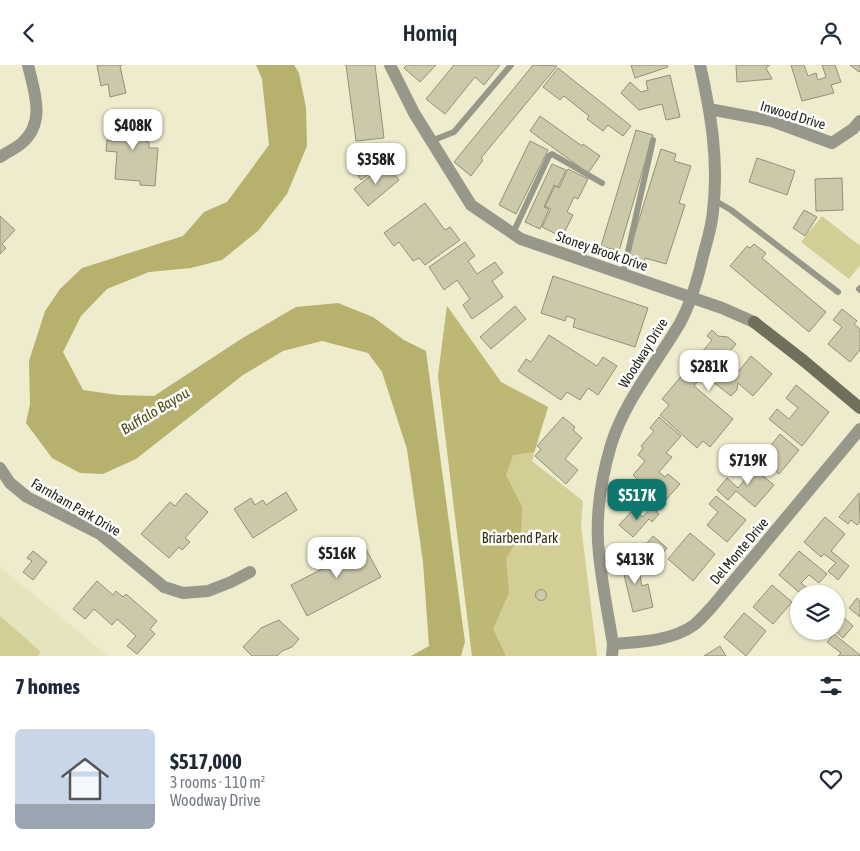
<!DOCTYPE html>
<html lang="en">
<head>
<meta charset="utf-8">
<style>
  :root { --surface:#fff; --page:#f6f6f7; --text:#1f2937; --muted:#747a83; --accent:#0f766e }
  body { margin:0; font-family:"Asap Condensed",sans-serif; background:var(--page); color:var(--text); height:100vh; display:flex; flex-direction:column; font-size:19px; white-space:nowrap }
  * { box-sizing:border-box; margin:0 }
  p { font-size:16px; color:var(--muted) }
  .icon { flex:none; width:28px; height:28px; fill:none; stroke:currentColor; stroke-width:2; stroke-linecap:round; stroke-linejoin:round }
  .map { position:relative; height:591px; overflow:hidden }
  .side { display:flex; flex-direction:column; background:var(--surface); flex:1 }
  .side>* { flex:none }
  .buttons { position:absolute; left:790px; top:520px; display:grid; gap:10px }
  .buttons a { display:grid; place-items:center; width:55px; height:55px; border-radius:50%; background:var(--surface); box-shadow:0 1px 4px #0004; font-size:25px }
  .price { position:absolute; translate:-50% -42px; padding:0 11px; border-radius:10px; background:#fff; color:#222; font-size:16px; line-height:32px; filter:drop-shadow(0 1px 2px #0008) }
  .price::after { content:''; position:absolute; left:50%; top:30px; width:15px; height:11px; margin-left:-8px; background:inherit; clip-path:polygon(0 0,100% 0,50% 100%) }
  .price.selected { background:var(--accent); color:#fff }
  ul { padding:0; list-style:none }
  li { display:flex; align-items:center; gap:15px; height:125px; padding:0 15px }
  li span { display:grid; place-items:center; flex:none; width:140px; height:100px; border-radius:8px; color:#555 }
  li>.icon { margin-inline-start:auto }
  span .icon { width:60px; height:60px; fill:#fffc; stroke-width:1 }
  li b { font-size:21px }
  h2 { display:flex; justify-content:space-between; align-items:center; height:60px; padding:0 15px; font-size:21px }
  header { display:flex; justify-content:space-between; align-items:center; height:65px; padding:0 15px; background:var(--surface); font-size:22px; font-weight:600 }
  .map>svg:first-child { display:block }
  .built { fill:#e6e4bd }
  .green { fill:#d2ce96 }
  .forest { fill:#beb875 }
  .water { fill:#b7b16e }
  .building { fill:#ccc9ab; stroke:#939174 }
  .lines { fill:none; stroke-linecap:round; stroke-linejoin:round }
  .lane { stroke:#97978a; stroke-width:6 }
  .street { stroke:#97978a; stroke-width:12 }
  .secondary { stroke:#706f5c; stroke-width:12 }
  .labels { text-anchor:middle; stroke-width:5; stroke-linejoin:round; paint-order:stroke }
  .street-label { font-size:14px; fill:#201f14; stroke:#fff }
  .park-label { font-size:14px; fill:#322f11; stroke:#fff }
  .water-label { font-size:15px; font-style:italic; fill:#4e4914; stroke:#fff }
</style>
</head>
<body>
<header><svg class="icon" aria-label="back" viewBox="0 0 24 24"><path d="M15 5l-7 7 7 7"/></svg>Homiq<svg class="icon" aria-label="person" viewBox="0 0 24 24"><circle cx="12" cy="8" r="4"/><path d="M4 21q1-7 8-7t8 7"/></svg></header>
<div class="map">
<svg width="860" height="591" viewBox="0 0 860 591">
  <rect width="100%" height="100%" fill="#eeeccd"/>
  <path class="built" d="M0,502L108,591H0Z"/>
  <g class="green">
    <path d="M822,151L860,181V200L849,214L801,177Z"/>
    <path d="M447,241L501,317L548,342L532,396L583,436L581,460L597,591H472L438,311Z"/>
    <path d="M0,551L41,587L38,591H0Z"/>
  </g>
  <path class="forest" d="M447,241L501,317L548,342L534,387L513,390L506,410L522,442L521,470L506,493L509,528L493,564L506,591H472L438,311Z"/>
  <path class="water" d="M256,0H294L299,8L306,43L307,81L287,129L258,166L222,195L191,203L149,207L107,224L81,251L63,287L83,325L118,330L154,331L241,274L296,242L338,238L373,252L404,275L426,286L465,577L461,591H411L429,581L423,497L407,384L382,307L368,288L322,276L283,286L243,310L136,394L103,409L80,408L52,393L26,358L30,339L29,296L45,246L60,224L82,203L183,171L204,147L227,137L269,80L262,14Z"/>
  <g class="building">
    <path d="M101,0H122L120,1L126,28L110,32L108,19L101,21L97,1Z"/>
    <path d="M346,0H375L384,73L356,76Z"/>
    <path d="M407,0H436L420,17L404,3Z"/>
    <path d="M454,0H500L484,20L475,12L445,49L426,34Z"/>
    <path d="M533,0L557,1L481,93L483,95L471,111L454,97Z"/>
    <path d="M631,0H667L668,2L635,13Z"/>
    <path d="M736,0H770L766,3L772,14L737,17Z"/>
    <path d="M791,0H804L808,11L816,8L818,15L826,12L822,0H835L841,17L831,20L834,28L802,36Z"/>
    <path d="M850,0H860V6L859,7Z"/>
    <path d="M558,3L631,61L623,71L608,60L603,66L587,54L589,51L564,31L560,35L543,22Z"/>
    <path d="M670,10L680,52L666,55L662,39L639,45L621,28L630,17L641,27L648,25L646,16Z"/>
    <path d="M540,51L582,81L583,79L600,91L588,108L530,66Z"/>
    <path d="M108,53L147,56L146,77H149V83H158L155,121L140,120V116L115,114L117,87L106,86L107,75L117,76L118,68L106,67Z"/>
    <path d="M636,65L653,70L619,186L601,181Z"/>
    <path d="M530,76L548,85L516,149L499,140Z"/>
    <path d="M661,84L676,89L674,96L691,101L679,138L685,140L666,199L645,193L644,198L627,193Z"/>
    <path d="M382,87L387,93L380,98L381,100L361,115L355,107Z"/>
    <path d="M757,93L795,106L787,130L749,117Z"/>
    <path d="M385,99L399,115L368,141L354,124Z"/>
    <path d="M552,99L566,105L558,122L554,120L544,142L549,144L540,164L525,157Z"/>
    <path d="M568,104L588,114L578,134L574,132L567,147L573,150L562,172L542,162L551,144L545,141L555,121L559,123Z"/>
    <path d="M842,113L843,145L816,146L815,114Z"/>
    <path d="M425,138L445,165L450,162L460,175L425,200L419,193L413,196L399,177L394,181L384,168Z"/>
    <path d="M804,145L817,152L805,171L793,163Z"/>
    <path d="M0,151L15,165L2,179L6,183L0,189Z"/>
    <path d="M465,177L475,191L468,196L477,209L495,197L503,208L492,216L503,232L472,254L463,240L470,234L457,215L444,225L429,202Z"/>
    <path d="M754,179L766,188L762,193L826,247L809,267L730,201L747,181L750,183Z"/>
    <path d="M553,211L648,243L635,282L573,262L575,254L567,251L565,256L541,248Z"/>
    <path d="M515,241L526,254L491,284L480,272Z"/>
    <path d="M842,244L857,256L854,259L860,264V285L850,297L828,279L842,262L833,255Z"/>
    <path d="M712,265L718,271L728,272L736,279L719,299L724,303L729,297L739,306L751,291L772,309L753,331L738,318L737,325L731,331L703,309L694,321L733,354L710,382L703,376L697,383L660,350L669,340L662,334L712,275L707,271Z"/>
    <path d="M549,270L597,301L603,292L617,301L598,330L588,323L580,335L567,327L561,335L518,306L526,294L531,297Z"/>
    <path d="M796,320L829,347L802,381L769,354L777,344L789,354L798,343L786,333Z"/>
    <path d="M563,352L575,362L573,365L582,373L565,394L578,405L566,419L535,391L541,384L537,381Z"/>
    <path d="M659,352L681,371L666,388L672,392L659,407L665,412L668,409L680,419L656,446L630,423L637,414L633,410L645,396L638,390L643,383L641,381L654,366L650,363Z"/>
    <path d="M780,369L799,385L779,409L760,394Z"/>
    <path d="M745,397L774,420L755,442L736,426L728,435L717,425L727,413L738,423L746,413L738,406Z"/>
    <path d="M286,427L297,445L253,473L234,444L251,433L255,440L263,435L266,440Z"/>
    <path d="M186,428L208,447L185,473L190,477L182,485L179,482L169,493L141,469L170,437L175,441Z"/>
    <path d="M859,428L860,457L857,460L851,455L848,459L839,452Z"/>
    <path d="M716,431L746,455L727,477L707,460L718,447L709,439Z"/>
    <path d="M652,442L659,449L652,457L649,454L633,472L619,460L634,444L643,452Z"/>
    <path d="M825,452L845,469L831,486L849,501L838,515L828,506L836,498L824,489L821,492L804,477Z"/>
    <path d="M690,468L715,489L693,516L668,494Z"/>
    <path d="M653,471L667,483L656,496L642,484Z"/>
    <path d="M361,475L381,512L307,551L291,520L334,498L331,491Z"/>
    <path d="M33,486L47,497L33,515L23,507L32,496L27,493Z"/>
    <path d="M799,486L827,509L819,518L809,510L801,518L814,529H801L779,510Z"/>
    <path d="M631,487L635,507L639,506L642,521L648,519L653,542L633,547L619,489Z"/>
    <path d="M97,516L113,530L116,526L123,532L126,529L157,556L150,564L155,569L137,589L127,581L136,571L117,554L112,560L94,544L85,554L73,544Z"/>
    <path d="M772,520L792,537L773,559L753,542Z"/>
    <circle cx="541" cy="530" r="5.5"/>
    <path d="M857,533L860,536V552L849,543Z"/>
    <path d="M744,548L766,566L746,591L724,572Z"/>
    <path d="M842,551L853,561L843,573L835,566H836V558Z"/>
    <path d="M279,555L299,574L292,582L282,586L277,591H252L243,582L261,563Z"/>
    <path d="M834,569L860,590V591H838L841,588L827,577Z"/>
    <path d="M720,581L726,591H704Z"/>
  </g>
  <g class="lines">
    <g class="lane">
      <path d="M431,76L454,67L511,0"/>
      <path d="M714,135L731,145L838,227"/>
      <path d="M513,168L549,91L552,89L602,118"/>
      <path d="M623,209L653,75"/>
      <path d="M860,223L859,224L860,225"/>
    </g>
    <g class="street">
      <path d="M390,0L414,48L471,140L521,174L722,243L754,257"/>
      <path d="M709,44L772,56L832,78L853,64L860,56"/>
      <path d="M0,92C7,87 17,83 23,77C46,56 34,26 28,0"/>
      <path d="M0,403L10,418L27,432L100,469L164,522L183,528L208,526L231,517L250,507"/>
      <path d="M613,579C639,577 672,576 694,560C700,555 706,548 711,543L860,364"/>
      <path d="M612,591L613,579C608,549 602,519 599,489C595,453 601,414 611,380C625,335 656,299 680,258C691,238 698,213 703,191C707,176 712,161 713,146C719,96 711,49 700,0"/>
    </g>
    <path class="secondary" d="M754,257L804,296L860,343"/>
  </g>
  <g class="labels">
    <g class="street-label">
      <text transform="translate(793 50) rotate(17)" y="5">Inwood Drive</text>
      <text transform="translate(602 186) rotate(19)" y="5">Stoney Brook Drive</text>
      <text transform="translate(643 288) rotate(-58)" y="5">Woodway Drive</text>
      <text transform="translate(76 442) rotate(30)" y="5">Farnham Park Drive</text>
      <text transform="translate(739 486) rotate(-50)" y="5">Del Monte Drive</text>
    </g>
    <g class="park-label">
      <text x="520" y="478">Briarbend Park</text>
    </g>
    <g class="water-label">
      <text transform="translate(155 346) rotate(-31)" y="5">Buffalo Bayou</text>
    </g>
  </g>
</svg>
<div class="buttons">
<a><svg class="icon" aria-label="layers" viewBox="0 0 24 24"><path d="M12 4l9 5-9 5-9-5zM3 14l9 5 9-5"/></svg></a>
</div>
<b class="price" style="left:133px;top:86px">$408K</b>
<b class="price" style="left:376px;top:120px">$358K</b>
<b class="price" style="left:709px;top:327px">$281K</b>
<b class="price" style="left:748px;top:421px">$719K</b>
<b class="price selected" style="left:637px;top:456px">$517K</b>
<b class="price" style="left:337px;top:514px">$516K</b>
<b class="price" style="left:635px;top:520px">$413K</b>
</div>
<section class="side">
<h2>7 homes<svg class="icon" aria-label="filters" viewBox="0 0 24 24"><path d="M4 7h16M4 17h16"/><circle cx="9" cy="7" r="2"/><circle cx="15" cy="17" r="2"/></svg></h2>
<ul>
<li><span style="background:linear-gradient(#c9d6e8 75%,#9aa5b1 0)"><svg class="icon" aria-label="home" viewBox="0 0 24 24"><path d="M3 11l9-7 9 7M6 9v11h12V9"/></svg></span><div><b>$517,000</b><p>3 rooms · 110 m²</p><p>Woodway Drive</p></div><svg class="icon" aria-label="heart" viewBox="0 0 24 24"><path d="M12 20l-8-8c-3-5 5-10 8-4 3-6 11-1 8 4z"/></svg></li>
</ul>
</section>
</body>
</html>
